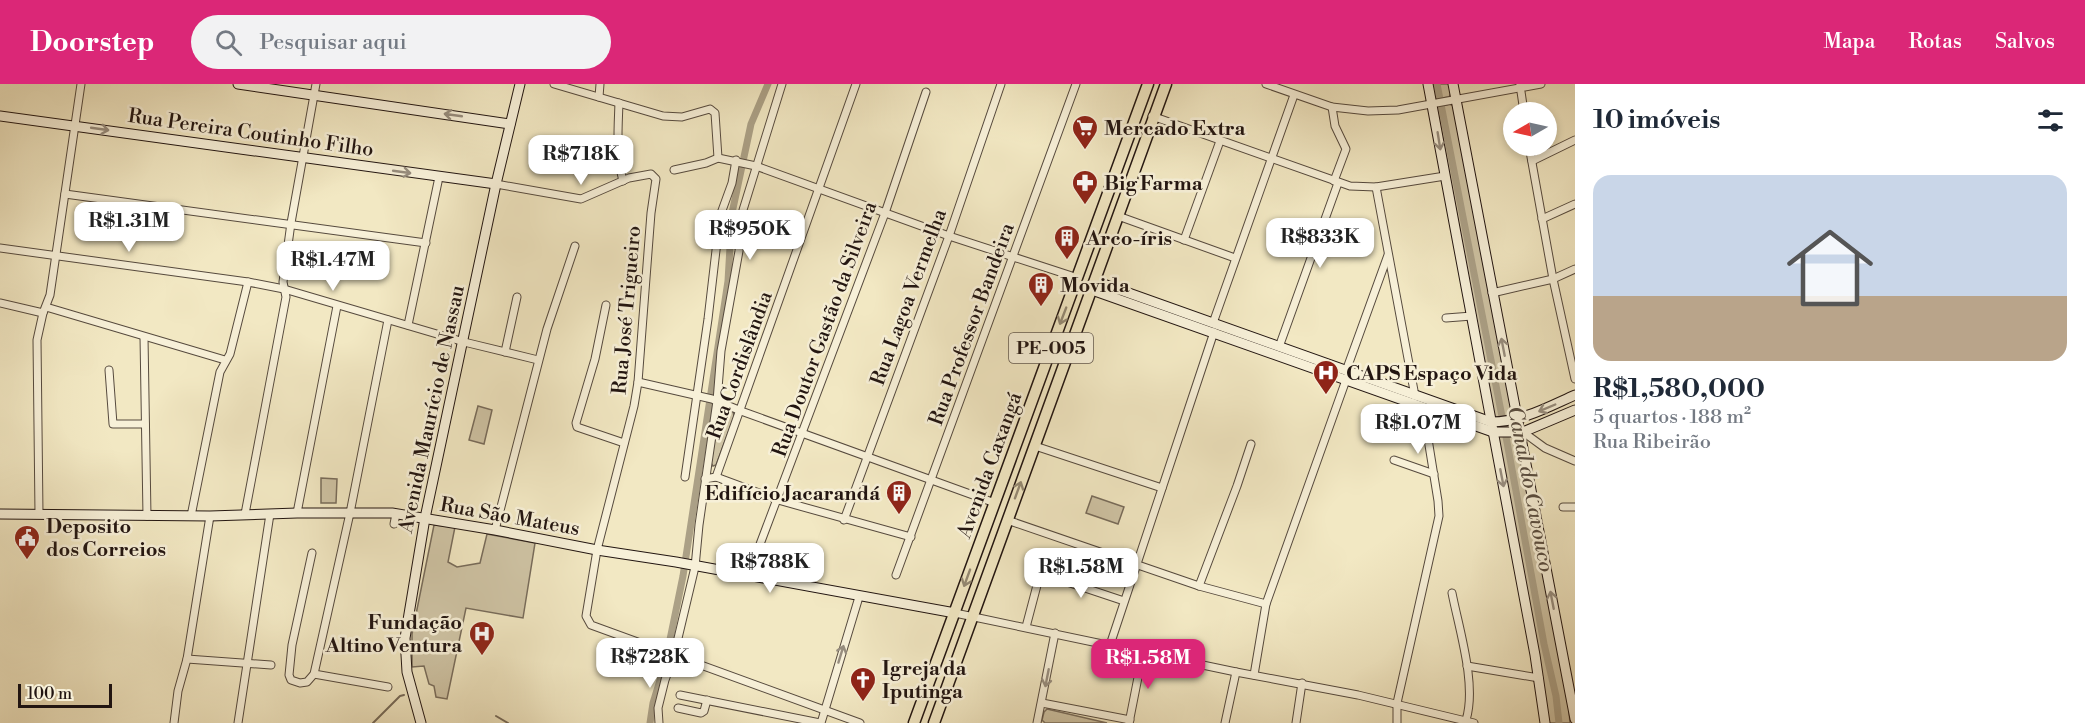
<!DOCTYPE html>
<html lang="pt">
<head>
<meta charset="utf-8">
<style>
  :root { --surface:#fff; --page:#f2f2f3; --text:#1f2937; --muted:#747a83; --accent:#db2777 }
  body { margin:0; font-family:"Libre Bodoni",serif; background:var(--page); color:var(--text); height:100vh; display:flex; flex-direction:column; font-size:22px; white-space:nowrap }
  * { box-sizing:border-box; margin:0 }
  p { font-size:20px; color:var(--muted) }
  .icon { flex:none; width:33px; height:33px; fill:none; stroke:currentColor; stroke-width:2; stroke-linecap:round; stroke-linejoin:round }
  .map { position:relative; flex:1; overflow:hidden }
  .panel { display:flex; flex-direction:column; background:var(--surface); width:510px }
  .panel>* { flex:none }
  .needle { width:39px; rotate:261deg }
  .controls { position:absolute; left:1503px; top:18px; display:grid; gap:12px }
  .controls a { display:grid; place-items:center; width:54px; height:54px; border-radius:50%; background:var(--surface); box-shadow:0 3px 9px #0003; font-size:30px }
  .scale { position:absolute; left:18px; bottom:15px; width:94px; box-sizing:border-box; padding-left:6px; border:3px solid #221511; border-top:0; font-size:16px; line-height:21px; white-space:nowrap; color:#221511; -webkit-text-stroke:4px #f7f0d8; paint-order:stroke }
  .price { position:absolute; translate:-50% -51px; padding:0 14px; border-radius:12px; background:#fff; color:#222; font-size:20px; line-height:39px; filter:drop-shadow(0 2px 3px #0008) }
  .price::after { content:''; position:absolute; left:50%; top:36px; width:18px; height:14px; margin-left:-9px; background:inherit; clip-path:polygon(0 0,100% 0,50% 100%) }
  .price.current { background:var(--accent); color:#fff }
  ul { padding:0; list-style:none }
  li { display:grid; align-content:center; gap:12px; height:318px; padding:0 18px }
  li span { display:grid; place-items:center; height:186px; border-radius:18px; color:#555 }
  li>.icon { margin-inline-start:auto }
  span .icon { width:108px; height:108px; fill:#fffc; stroke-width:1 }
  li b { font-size:26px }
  h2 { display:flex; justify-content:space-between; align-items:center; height:72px; padding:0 18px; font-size:26px }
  header { display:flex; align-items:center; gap:36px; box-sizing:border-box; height:84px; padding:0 30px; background:var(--accent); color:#fff }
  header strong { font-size:28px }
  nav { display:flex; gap:33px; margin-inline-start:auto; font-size:21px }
  .search { width:420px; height:54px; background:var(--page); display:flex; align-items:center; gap:15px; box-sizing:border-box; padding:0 21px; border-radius:33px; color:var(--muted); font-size:22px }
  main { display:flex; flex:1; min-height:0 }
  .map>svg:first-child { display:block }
  .green { fill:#cfc4a5; stroke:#786c5b; stroke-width:1.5 }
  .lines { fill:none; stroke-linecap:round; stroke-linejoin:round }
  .stream { stroke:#746857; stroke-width:2 }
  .canal { stroke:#aba086; stroke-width:7 }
  .street-casing { stroke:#564a3e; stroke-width:9 }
  .secondary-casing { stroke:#221511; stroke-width:11 }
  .primary-casing { stroke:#221511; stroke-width:13 }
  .street { stroke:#f7f0d8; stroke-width:7 }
  .secondary { stroke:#f7f0d8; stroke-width:9 }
  .primary { stroke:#f2e8c3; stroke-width:10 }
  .oneway { stroke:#978d7e }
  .oneway2 { stroke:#948973 }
  .labels { text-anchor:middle; stroke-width:5; stroke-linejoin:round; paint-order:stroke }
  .shield { fill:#f7f0d8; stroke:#62574d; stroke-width:1.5 }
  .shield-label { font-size:18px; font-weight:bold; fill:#221511 }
  .poi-label { font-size:20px; font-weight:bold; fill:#221511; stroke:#f7f0d8; text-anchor:start }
  .street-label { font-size:20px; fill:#221511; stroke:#f7f0d8 }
  .water-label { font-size:21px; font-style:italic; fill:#594d40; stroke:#f7f0d8 }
</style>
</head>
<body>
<header>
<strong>Doorstep</strong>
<div class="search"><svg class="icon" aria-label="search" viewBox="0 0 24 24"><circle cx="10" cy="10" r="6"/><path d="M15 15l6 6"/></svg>Pesquisar aqui</div>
<nav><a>Mapa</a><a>Rotas</a><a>Salvos</a></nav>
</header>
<main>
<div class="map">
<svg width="1575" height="639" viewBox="0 0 1575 639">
  <rect width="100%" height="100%" fill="#f2e8c3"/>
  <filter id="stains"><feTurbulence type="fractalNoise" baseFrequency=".00333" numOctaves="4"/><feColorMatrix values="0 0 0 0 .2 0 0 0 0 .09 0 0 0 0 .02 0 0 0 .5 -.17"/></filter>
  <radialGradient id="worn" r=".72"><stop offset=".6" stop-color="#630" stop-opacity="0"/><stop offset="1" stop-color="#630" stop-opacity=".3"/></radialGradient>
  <g class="green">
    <path d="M1429,0H1452V7L1449,13L1435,15Z"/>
    <path d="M1449,20L1455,22L1514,328L1512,334L1495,336L1437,24Z"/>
    <path d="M478,322L492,326L484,360L469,356Z"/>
    <path d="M725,324L733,327L734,333L716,381L713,382L711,379L719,328Z"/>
    <path d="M1499,350H1508L1517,353L1568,615L1570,639H1548L1496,354Z"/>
    <path d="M321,394L337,395L336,419H321Z"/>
    <path d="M1092,412L1124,423L1118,440L1086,429Z"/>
    <path d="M434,441L455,443L448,478L457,483L480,479L487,450L535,459L523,534L466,524L447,615L436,613L434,602L429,600L424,582L412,583V550Z"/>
    <path d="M1047,625L1107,639H1045L1042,636L1044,628Z"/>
  </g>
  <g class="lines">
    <g class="stream">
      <path d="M496,632L508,639"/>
      <path d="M373,639L400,612L404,611"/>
    </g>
    <g class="canal">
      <path d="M1437,0L1507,358L1544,560L1556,612L1559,639"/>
      <path d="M650,639L653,619L665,580L683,492L728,197L732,129L751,40L768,0"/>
    </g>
    <defs>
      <g id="street">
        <path d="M554,0L663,32L682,33L710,25L715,29L718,74"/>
        <path d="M1266,0L1332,23L1368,27L1398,26L1541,0"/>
        <path d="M1520,1L1524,28"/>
        <path d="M599,13L600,0"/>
        <path d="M619,19C618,45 616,71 623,97"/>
        <path d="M1332,23L1335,42L1346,65L1334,97"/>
        <path d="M1152,32L1350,102L1376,103L1445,92"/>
        <path d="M1529,62L1553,195L1575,295"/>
        <path d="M1532,77L1575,56"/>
        <path d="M674,86L706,79L718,74L756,82L949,152L1078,194"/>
        <path d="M496,100L581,115L629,94L651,90L656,95L651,129L638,298L634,322L597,466L586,532L591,541L860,639"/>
        <path d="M1376,103L1415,312"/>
        <path d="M65,110L426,159"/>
        <path d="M1118,132L1235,174"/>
        <path d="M1542,135L1575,120"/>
        <path d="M1184,156L1220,57"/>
        <path d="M0,164L248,198L284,205L464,258L538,276"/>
        <path d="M1492,209L1553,195L1575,185"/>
        <path d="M0,219L43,229"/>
        <path d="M606,221L595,275L576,339L577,343L624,359"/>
        <path d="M46,223L225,276"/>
        <path d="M1446,234L1472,232"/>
        <path d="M1213,239L1294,11"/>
        <path d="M408,241L439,93"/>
        <path d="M144,253L147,432"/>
        <path d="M1279,263L1338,99"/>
        <path d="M505,268L517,213"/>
        <path d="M109,286L113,340H145"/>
        <path d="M1346,287L1388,171"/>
        <path d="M638,298L712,315L741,327L995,419"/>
        <path d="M1523,348L1545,364L1575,377"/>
        <path d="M1035,362L1162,404"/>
        <path d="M1394,376L1434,390"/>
        <path d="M685,393L708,235L720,132L732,99L736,76"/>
        <path d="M716,393L778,416L911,453"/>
        <path d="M705,395L716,393L856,0"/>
        <path d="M1563,423H1575"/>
        <path d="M297,429L337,222"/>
        <path d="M39,430L37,256L43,229L50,211L81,0"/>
        <path d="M245,430L286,213L283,198L291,139L316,0"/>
        <path d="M191,432L220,288L230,270L248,198"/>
        <path d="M844,436L949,152L1001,0"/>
        <path d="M1007,436L1199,502L1266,520"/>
        <path d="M394,440L396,430"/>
        <path d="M495,446L547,245L575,162"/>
        <path d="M312,469L292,561L289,591L291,596L300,599L307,598L314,590L350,429L388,236"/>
        <path d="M896,491L1076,0"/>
        <path d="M748,492L885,129L926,8"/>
        <path d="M1199,502L1237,402L1251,360"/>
        <path d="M1452,509C1459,545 1477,601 1466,636"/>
        <path d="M955,529L1236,588L1358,611L1474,639"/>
        <path d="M1026,543L1040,490H1043L1124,517"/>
        <path d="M1110,561L1214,248"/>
        <path d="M187,575L271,581"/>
        <path d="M1467,582L1539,594"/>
        <path d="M314,590L388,603"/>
        <path d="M1254,591L1266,520L1346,296"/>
        <path d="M680,611L820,639"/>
        <path d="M1042,619L1130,636"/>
        <path d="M678,624L701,629L704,627L707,616"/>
        <path d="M174,639L178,607L187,575L210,432"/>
        <path d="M238,639L270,430"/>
        <path d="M659,639L658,624L665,596L674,571L695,483L699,441L717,317L721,267L739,167L743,126L782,0"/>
        <path d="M821,639L859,513"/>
        <path d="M1037,639L1055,549"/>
        <path d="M1129,639L1143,568"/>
        <path d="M1225,639L1236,588"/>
        <path d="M1296,639L1302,599"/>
        <path d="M1397,639V619L1439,432L1438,417L1423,324"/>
      </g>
      <g id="secondary">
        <path d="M238,0L510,40"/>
        <path d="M1428,0L1535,571L1545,639"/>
        <path d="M1453,0L1575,635"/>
        <path d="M0,32L496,100"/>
        <path d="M1095,197L1491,338C1521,338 1548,323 1575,311"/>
        <path d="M1092,206L1493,348H1523L1575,326"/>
        <path d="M0,430L210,432L297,429H392L495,446L597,466L676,478L955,529"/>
        <path d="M421,639L407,588L405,554L425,434L496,100L520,0"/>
      </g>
      <g id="primary">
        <path d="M914,639L1148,0"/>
        <path d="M934,639L1166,0"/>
      </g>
    </defs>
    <use href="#street" class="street-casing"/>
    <use href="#secondary" class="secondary-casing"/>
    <use href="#primary" class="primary-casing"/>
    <use href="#street" class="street"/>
    <use href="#secondary" class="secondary"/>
    <use href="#primary" class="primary"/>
  </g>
  <defs><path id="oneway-shaft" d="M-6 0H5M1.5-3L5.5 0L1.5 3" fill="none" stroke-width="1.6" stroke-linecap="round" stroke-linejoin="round" transform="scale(1.5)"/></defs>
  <g class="oneway">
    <use href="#oneway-shaft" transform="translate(453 31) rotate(-172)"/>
    <use href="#oneway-shaft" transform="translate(100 45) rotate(8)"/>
    <use href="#oneway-shaft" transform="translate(1439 57) rotate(81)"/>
    <use href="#oneway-shaft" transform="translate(402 88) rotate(8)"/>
    <use href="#oneway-shaft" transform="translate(1503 263) rotate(-101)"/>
    <use href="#oneway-shaft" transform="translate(1547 324) rotate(157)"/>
    <use href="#oneway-shaft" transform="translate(1502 394) rotate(79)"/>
    <use href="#oneway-shaft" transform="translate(1552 516) rotate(-101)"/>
    <use href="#oneway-shaft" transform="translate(841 570) rotate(-73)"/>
    <use href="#oneway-shaft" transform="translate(1047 594) rotate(101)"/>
  </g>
  <g class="oneway2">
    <use href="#oneway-shaft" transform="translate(1063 232) rotate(111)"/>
    <use href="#oneway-shaft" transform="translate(1018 406) rotate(-70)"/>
    <use href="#oneway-shaft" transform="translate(967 494) rotate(110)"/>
  </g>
  <defs>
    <symbol id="supermarket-pin" viewBox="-11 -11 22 30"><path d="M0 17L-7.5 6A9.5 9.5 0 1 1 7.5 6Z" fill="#8f2418" stroke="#f7f0d8"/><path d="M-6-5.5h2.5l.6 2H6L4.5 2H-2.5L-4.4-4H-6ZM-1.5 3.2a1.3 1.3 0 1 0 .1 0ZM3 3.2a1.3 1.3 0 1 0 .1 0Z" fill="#fff"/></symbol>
    <symbol id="pharmacy-pin" viewBox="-11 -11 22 30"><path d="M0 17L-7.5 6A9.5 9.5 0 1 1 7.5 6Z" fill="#8f2418" stroke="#f7f0d8"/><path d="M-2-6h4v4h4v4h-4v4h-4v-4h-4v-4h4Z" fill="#fff"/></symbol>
    <symbol id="building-pin" viewBox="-11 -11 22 30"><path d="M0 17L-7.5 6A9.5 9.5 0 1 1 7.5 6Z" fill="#8f2418" stroke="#f7f0d8"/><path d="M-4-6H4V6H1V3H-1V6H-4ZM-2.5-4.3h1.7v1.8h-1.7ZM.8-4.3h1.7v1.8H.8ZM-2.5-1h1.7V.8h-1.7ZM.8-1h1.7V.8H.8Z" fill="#fff"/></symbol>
    <symbol id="hospital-pin" viewBox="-11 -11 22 30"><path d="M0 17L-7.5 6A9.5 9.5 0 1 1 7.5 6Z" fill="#8f2418" stroke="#f7f0d8"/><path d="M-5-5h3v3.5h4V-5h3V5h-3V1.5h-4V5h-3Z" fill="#fff"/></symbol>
    <symbol id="civic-pin" viewBox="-11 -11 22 30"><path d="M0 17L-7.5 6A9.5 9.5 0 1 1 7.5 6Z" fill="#8f2418" stroke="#f7f0d8"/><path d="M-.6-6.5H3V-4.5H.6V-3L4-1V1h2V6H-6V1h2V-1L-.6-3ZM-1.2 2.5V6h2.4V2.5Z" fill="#fff"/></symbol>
    <symbol id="church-pin" viewBox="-11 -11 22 30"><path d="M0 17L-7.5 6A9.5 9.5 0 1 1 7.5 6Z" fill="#8f2418" stroke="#f7f0d8"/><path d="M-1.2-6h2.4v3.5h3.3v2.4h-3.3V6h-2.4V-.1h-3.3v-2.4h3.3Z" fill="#fff"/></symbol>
  </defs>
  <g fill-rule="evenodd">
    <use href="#supermarket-pin" x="1070" y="29" width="30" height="40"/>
    <use href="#pharmacy-pin" x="1070" y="84" width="30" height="40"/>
    <use href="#building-pin" x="1052" y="139" width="30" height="40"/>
    <use href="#building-pin" x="1026" y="186" width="30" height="40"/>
    <use href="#hospital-pin" x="1311" y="274" width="30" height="40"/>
    <use href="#building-pin" x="884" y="394" width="30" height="40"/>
    <use href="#civic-pin" x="12" y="439" width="30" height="40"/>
    <use href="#hospital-pin" x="467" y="535" width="30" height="40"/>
    <use href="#church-pin" x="848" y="581" width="30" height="40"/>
  </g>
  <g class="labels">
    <rect class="shield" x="1009" y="249" width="84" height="30" rx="4.5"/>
    <g class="shield-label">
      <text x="1051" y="270">PE-005</text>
    </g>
    <g class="poi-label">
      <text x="1104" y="51">Mercado Extra</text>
      <text x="1104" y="106">Big Farma</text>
      <text x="1086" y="161">Arco-íris</text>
      <text x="1060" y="208">Movida</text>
      <text x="1346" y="296">CAPS Espaço Vida</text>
      <text x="880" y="416" text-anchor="end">Edifício Jacarandá</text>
      <text x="46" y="449">Deposito<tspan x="46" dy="23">dos Correios</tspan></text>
      <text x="462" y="545" text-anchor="end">Fundação<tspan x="462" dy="23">Altino Ventura</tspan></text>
      <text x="882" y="591">Igreja da<tspan x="882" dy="23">Iputinga</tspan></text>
    </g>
    <g class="street-label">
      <text transform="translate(251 48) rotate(8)" y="7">Rua Pereira Coutinho Filho</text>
      <text transform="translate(908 213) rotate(-70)" y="7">Rua Lagoa Vermelha</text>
      <text transform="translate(626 226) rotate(-85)" y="7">Rua José Trigueiro</text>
      <text transform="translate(971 240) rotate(-70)" y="7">Rua Professor Bandeira</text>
      <text transform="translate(824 245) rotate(-70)" y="7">Rua Doutor Gastão da Silveira</text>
      <text transform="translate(739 281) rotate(-70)" y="7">Rua Cordislândia</text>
      <text transform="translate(431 325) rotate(-78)" y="7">Avenida Maurício de Nassau</text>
      <text transform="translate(989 381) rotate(-70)" y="7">Avenida Caxangá</text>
      <text transform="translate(510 432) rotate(10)" y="7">Rua São Mateus</text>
    </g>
    <g class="water-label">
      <text transform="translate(1531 405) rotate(79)" y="7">Canal do Cavouco</text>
    </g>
  </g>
  <rect width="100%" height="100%" filter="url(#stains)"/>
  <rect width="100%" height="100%" fill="url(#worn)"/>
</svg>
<div class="controls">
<a><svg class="needle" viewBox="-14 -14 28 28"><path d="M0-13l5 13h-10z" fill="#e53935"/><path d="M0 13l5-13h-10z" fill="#747a83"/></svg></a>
</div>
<div class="scale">100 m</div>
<b class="price" style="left:581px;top:102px">R$718K</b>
<b class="price" style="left:129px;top:169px">R$1.31M</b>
<b class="price" style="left:750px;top:177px">R$950K</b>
<b class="price" style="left:1320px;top:185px">R$833K</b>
<b class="price" style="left:333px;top:208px">R$1.47M</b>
<b class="price" style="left:1418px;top:371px">R$1.07M</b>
<b class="price" style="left:770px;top:510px">R$788K</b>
<b class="price" style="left:1081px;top:515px">R$1.58M</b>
<b class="price" style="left:650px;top:605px">R$728K</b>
<b class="price current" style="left:1148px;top:606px">R$1.58M</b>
</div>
<section class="panel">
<h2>10 imóveis<svg class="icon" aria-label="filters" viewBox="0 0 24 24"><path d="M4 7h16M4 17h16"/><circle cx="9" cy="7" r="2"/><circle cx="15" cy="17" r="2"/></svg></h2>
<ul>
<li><span style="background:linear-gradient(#c9d6e8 65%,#b9a48a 0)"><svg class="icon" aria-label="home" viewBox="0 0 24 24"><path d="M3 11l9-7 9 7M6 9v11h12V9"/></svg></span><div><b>R$1,580,000</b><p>5 quartos · 188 m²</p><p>Rua Ribeirão</p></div></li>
</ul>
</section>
</main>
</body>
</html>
